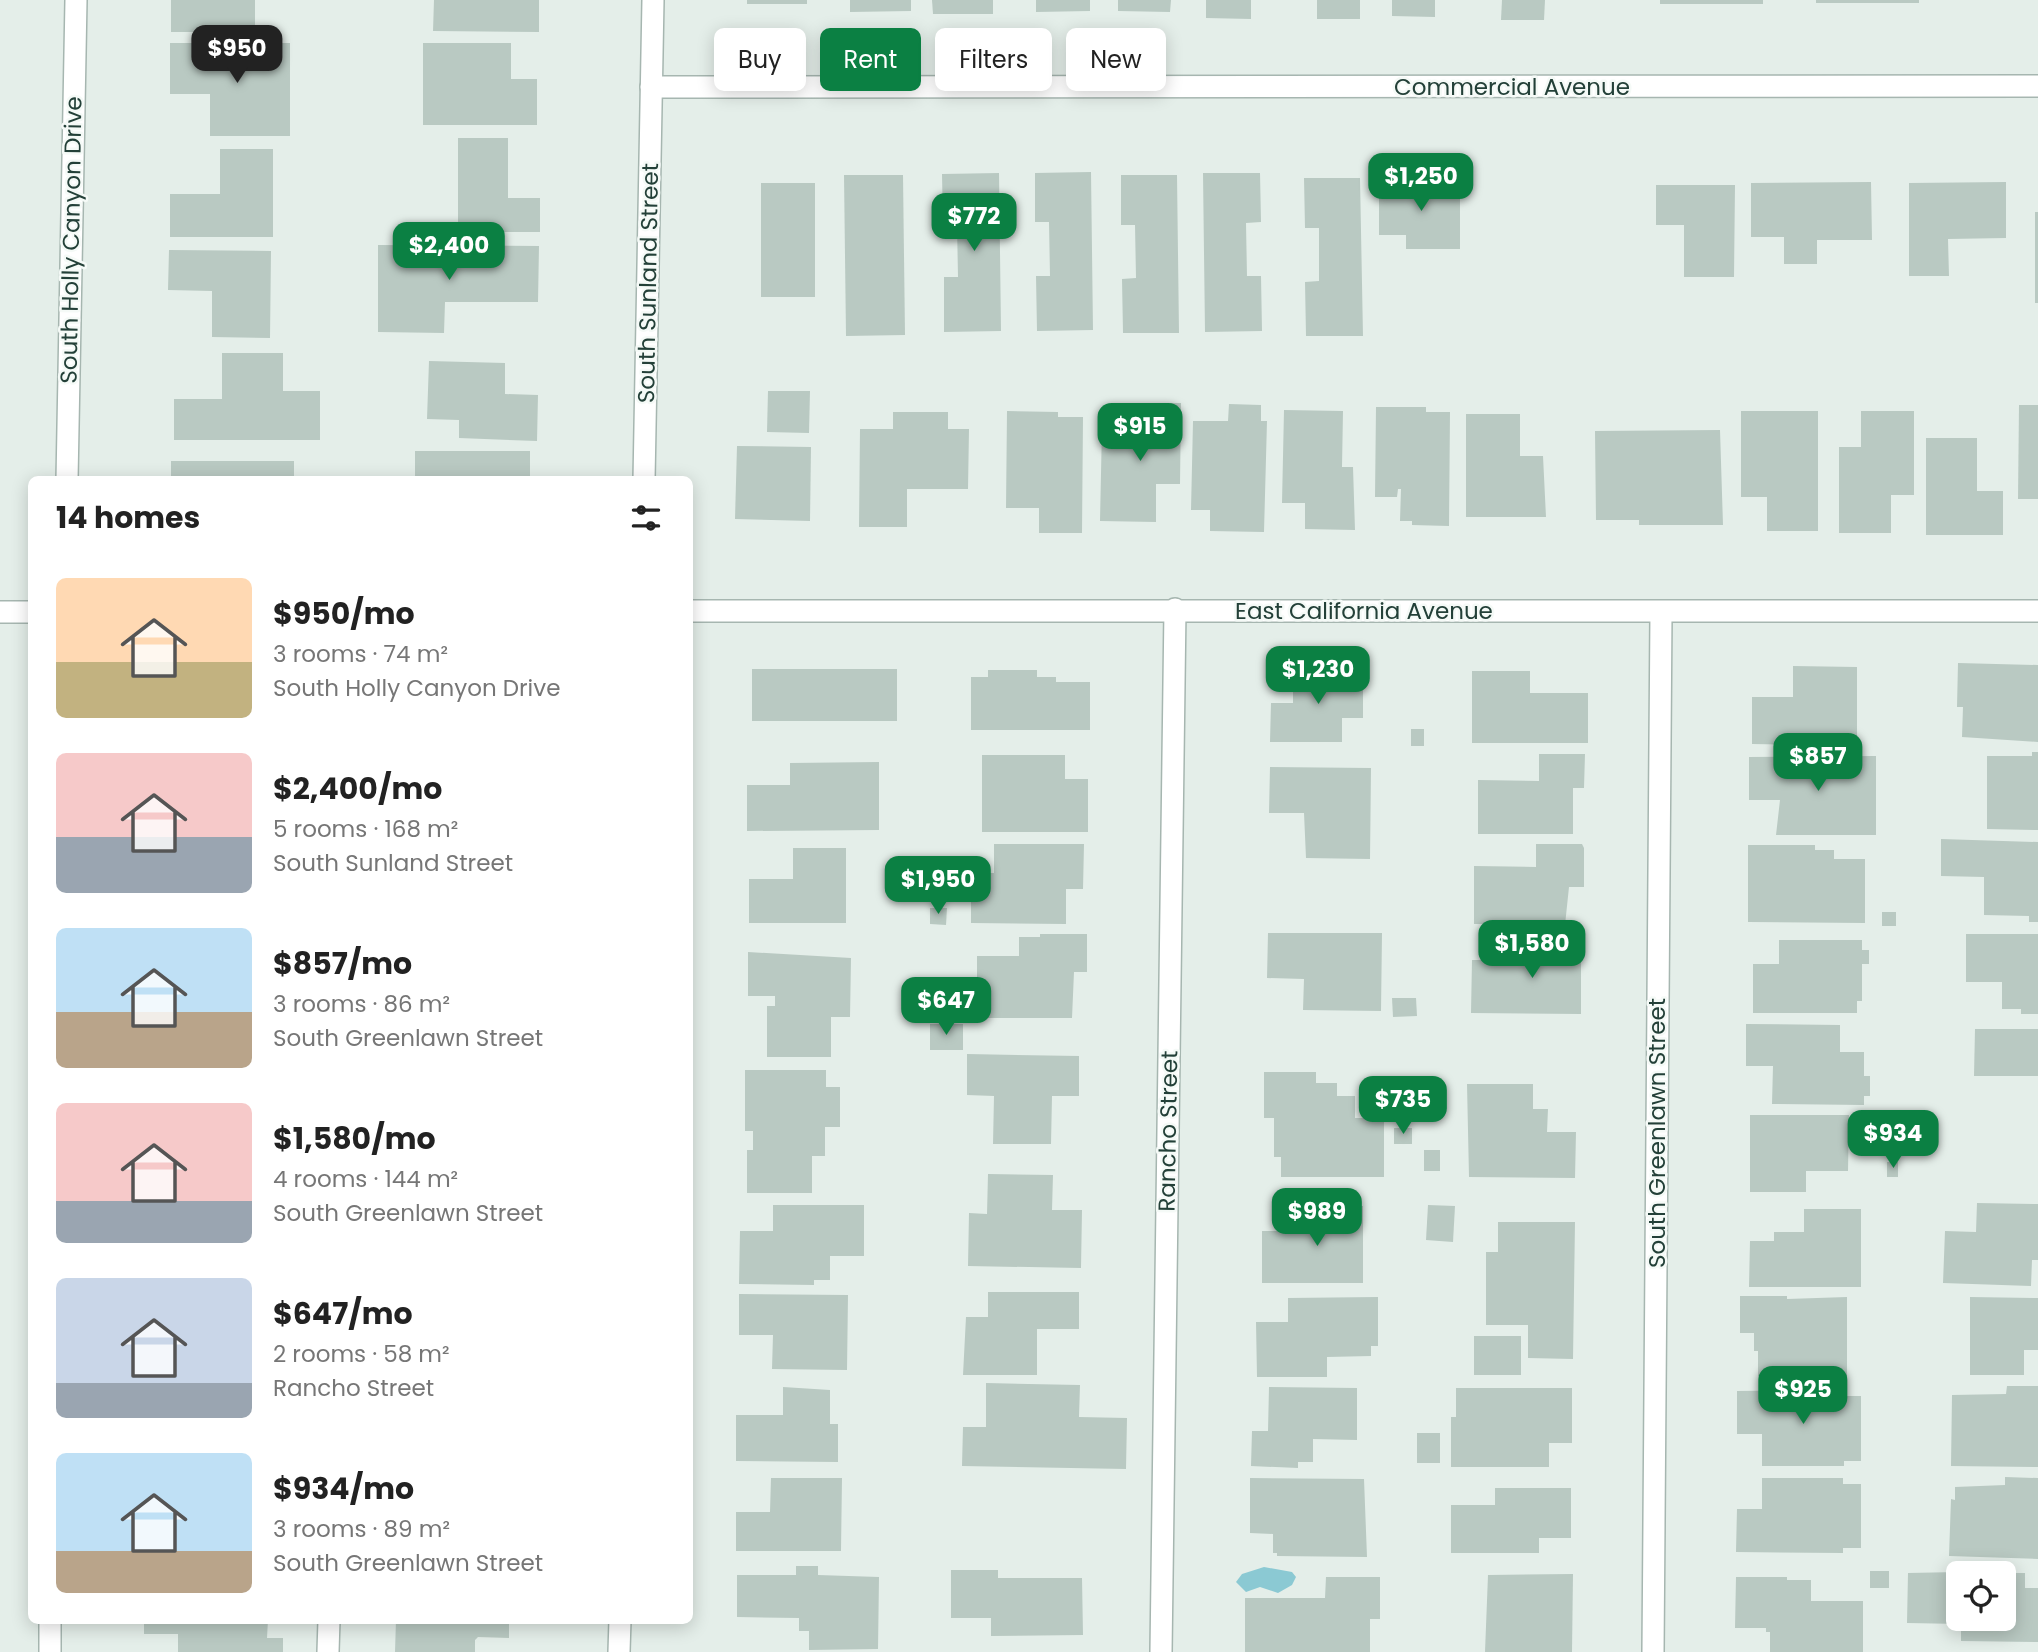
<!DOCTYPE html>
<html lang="en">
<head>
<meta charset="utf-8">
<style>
  :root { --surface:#fff; --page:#f2f2f2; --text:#222; --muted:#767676; --accent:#0b8043 }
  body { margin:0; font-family:Poppins,sans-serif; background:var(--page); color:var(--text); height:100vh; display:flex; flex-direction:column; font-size:26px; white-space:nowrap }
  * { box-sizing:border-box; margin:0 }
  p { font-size:23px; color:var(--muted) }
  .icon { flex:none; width:38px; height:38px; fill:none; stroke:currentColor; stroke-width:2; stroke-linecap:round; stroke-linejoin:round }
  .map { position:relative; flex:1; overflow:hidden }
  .details { position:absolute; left:28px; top:476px; width:665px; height:1148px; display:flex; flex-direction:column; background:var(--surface); border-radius:10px; box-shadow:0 4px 18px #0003 }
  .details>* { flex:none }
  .hud { position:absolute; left:714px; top:28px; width:665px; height:63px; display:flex; gap:14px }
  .fabs { position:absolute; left:1946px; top:1561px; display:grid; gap:14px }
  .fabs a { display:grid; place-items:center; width:70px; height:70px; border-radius:10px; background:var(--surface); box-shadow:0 4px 18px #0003; font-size:35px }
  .price { position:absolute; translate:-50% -60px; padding:0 16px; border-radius:14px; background:var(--accent); color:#fff; font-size:23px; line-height:46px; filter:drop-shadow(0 2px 4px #0008) }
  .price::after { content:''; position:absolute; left:50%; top:42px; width:21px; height:16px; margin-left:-10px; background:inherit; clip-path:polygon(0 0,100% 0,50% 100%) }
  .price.active { background:#222; color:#fff }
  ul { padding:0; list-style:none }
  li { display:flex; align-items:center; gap:21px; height:175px; padding:0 28px }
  li span { display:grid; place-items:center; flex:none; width:196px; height:140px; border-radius:10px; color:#555 }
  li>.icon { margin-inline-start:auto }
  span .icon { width:84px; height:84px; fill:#fffc; stroke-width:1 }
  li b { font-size:30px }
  h2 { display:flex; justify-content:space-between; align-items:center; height:84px; padding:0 28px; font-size:30px }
  .chip { padding:0 24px; border-radius:10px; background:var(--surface); box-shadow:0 4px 18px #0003; font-size:24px; line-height:63px }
  .chip.active { background:var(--accent); color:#fff }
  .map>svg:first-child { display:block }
  .water { fill:#8bc9d3 }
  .building { fill:#b9c9c2 }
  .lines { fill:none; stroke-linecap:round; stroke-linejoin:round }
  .minor-casing { stroke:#a6b6b0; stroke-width:24 }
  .minor { stroke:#fff; stroke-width:21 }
  .labels { text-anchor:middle; stroke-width:5; stroke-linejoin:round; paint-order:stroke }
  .street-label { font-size:23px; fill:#234038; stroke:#f5faf7 }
</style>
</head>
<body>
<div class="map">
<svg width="2038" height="1652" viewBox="0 0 2038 1652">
  <rect width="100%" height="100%" fill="#e4eee9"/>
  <path class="water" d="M1264,1567L1292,1572L1296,1577L1292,1585L1278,1593L1260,1587L1246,1592L1236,1582L1242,1574Z"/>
  <g class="building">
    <rect x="171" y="0" width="84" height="32"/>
    <path d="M434,0H539V32L433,31Z"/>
    <rect x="747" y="0" width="60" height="4"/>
    <path d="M850,0H911V11L850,12Z"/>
    <path d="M932,0H993V14H933Z"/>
    <path d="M1036,0H1090V11L1036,12Z"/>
    <path d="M1118,0H1171L1170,12L1118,11Z"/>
    <path d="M1206,0H1251V19L1206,18Z"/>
    <rect x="1317" y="0" width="43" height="19"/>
    <path d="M1392,0H1435V17L1392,16Z"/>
    <path d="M1502,0H1545L1544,20H1501Z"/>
    <rect x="1660" y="0" width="103" height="4"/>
    <rect x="1816" y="0" width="103" height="3"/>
    <path d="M170,43H290V136H210V94H170Z"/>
    <path d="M423,43H511V79H537V125H423Z"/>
    <path d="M458,138H508V198H540V232H458Z"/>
    <path d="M220,149H273V237H170V194H220Z"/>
    <path d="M1091,172L1093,330L1037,331L1036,276H1050L1049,222H1035V173Z"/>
    <path d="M999,173L1001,331L944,332V277H958L957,224H943L942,174Z"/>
    <path d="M1203,173H1260L1261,222L1246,223L1247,276H1261L1262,331L1205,332Z"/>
    <path d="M844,175H903L905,335L846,336Z"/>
    <path d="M1121,175H1177L1179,333H1123L1122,279L1136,278L1135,225H1121Z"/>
    <path d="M1304,178H1360L1363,336H1306L1305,282L1319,281V228H1305Z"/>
    <path d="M1379,180H1460V249H1406V235H1379Z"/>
    <path d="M1871,182L1872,240H1817V264H1784V237H1751V183Z"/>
    <path d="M2006,182V238L1948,239L1949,276H1909V183Z"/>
    <rect x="761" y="183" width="54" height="114"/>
    <path d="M1656,185H1735L1734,277H1684V225H1656Z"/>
    <rect x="2035" y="212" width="3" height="91"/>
    <path d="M378,245L539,246L538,302H445L444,333L378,332Z"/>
    <path d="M169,250L271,251L270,338L212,337V291L168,290Z"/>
    <path d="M222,353H283V391H320V440H174V399H222Z"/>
    <path d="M429,361L505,363V394L538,395L537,441L459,438V420L427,419Z"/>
    <path d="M768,391H810L809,433L767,432Z"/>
    <path d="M1143,403H1181L1180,484H1156V522L1100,521L1102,427H1126V414H1143Z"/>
    <path d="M1229,404L1261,405V421H1267L1264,532L1210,531V510H1191L1193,421H1228Z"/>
    <path d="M2019,405H2038V499H2018Z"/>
    <path d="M1376,407H1426V412H1450L1449,526L1412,525V521H1400L1401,489H1398L1397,497H1375Z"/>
    <path d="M1284,410L1343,411L1342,467H1353L1355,530L1305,529V503H1282Z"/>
    <path d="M1007,411L1058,412V417H1083L1082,533H1039V508H1006Z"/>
    <path d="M1741,411H1818V531H1767V497H1741Z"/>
    <path d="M1861,411H1914V495H1891V533H1839V447H1861Z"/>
    <path d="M893,412H948V429H969L968,489H907V527H859L860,429H893Z"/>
    <path d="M1466,414H1520V456H1543L1546,517H1466Z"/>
    <path d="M1720,430L1723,525H1639V520H1596L1595,431Z"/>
    <path d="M1926,438H1977V491H2003V535H1926Z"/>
    <path d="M737,446L811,447L810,521L735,519Z"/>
    <rect x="415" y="451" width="115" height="29"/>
    <rect x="171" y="461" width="123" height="19"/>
    <path d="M1958,663L2038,665V742L1962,737L1963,707H1957Z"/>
    <path d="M1312,666H1322V669H1363V718H1342V742H1270L1271,703H1293V669H1312Z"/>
    <path d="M1793,666L1857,667V746L1752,744V697H1793Z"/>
    <rect x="752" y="669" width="145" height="52"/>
    <path d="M988,670H1037V677H1056V682H1090V730H971V677H988Z"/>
    <path d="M1472,671H1530V693H1588V743H1472Z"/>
    <rect x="1411" y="729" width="13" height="17"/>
    <path d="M2032,752H2038V830L1987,829V756H2032Z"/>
    <path d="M1539,754H1585L1584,788H1573V834H1478V780L1539,781Z"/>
    <path d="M982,755H1065V779H1088V832H982Z"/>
    <path d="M1876,756V835H1776L1780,800H1749V757Z"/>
    <path d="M879,762V830L747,831V785H790V763Z"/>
    <path d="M1270,767L1371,768L1370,859L1306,858L1304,813H1269Z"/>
    <path d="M1941,839L2038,842V922H2029V916L1984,915V877L1941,876Z"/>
    <path d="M994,844H1084L1083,889H1066V924L971,923V873H994Z"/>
    <path d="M1536,844H1582L1584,848V887H1569L1565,925L1474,924V866L1536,867Z"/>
    <path d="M1748,845H1815V850H1834V859H1865V923L1748,922Z"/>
    <path d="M793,848H846V923H749V879H793Z"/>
    <path d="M930,908H947L946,925L930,924Z"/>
    <rect x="1882" y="912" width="14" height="14"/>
    <path d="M1268,933H1382L1381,1011L1303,1010L1304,979L1267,978Z"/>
    <path d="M1040,934H1087V972H1074L1072,1018H977V956H1019V937H1040Z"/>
    <path d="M1532,934H1581V1014L1471,1013L1472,960H1532Z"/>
    <path d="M1966,934H2038V1014H2021V1009H2002V982H1966Z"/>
    <path d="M1779,940H1862V950H1869V964H1862V1001H1857V1013H1753V964H1779Z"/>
    <path d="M748,952L851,958L850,1017H831V1057H767V1006H775V996H748Z"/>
    <path d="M1392,998H1416L1417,1016L1393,1017Z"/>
    <rect x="930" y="1024" width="33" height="26"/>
    <path d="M1746,1024L1840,1025V1052H1864V1076H1870V1096H1864V1105L1772,1104L1773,1066H1746Z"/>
    <path d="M1975,1029H2038V1076H1974Z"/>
    <path d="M967,1054L1079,1056V1096H1052L1051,1144H993L994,1096L967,1095Z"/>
    <path d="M745,1070H826V1087H840V1127H825V1156H812V1193H747V1150H753V1131H745Z"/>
    <path d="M1264,1072H1316V1083H1337V1096H1355V1118H1384V1177H1281V1157H1274V1118H1264Z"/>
    <path d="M1467,1084H1533V1109H1548L1547,1132H1576L1575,1178L1469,1177Z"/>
    <path d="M1750,1115H1849L1848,1171H1806V1192H1750Z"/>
    <rect x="1394" y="1128" width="18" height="16"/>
    <rect x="1424" y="1150" width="16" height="21"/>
    <rect x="1887" y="1162" width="11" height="15"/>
    <path d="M988,1174L1053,1175L1052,1210H1082L1081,1268L968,1266L969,1213L987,1214Z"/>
    <path d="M1977,1203L2038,1204V1260H2032L2031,1286L1943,1283L1945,1231L1976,1232Z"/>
    <path d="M773,1205H864V1256H830V1280H814V1285L739,1284L740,1231H773Z"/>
    <path d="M1428,1205L1455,1206L1453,1242L1426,1240Z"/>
    <path d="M1300,1206H1363V1283H1262V1231H1300Z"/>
    <path d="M1804,1209H1861V1287H1749L1750,1241H1774V1232H1804Z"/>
    <path d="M1498,1222H1575L1573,1359L1528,1358V1325H1486V1252H1498Z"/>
    <path d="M988,1292H1079V1329H1037V1375H963L966,1317H988Z"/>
    <path d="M739,1294L848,1295L847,1370L772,1369L773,1335H739Z"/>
    <path d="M1740,1296H1787V1299L1847,1297V1376H1758V1351H1754V1333H1740Z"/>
    <path d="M1378,1297V1346H1371V1356L1327,1357V1377H1257L1256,1322H1288V1298Z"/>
    <path d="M1970,1297L2038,1298V1350H2024V1375H1970Z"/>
    <rect x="1474" y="1336" width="47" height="39"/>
    <path d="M986,1383L1080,1385L1079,1417L1127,1418L1126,1469L962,1466L963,1427H986Z"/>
    <path d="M2007,1386H2038V1467L1951,1466L1952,1395L2006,1394Z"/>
    <path d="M783,1387L830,1390V1424H838V1462L736,1461V1415H783Z"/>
    <path d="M1269,1387L1357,1388V1440L1313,1439V1462H1298V1468L1251,1466L1252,1431H1268Z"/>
    <path d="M1456,1388H1572V1443H1549V1467H1451V1417H1456Z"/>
    <path d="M1844,1390V1396H1861V1461H1844V1466H1762V1434H1737V1391Z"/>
    <rect x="1417" y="1433" width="23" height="30"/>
    <path d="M2005,1477L2038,1478V1559L1949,1556L1951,1499L1955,1500V1487L2005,1485Z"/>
    <path d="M771,1478H842L841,1551H736V1512H770Z"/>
    <path d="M1250,1478L1364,1479L1367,1557L1277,1556V1553H1273V1534L1250,1533Z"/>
    <path d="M1762,1478H1843V1484H1861V1548H1843V1553L1736,1552L1737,1509H1762Z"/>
    <path d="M1495,1488H1571V1538H1539V1553H1451V1505H1495Z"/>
    <path d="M796,1566H818V1575L879,1577L878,1649L809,1650V1631H799V1618L737,1617V1575H796Z"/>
    <path d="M951,1570H998V1578H1082L1083,1635L991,1636V1618H951Z"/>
    <rect x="1870" y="1571" width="19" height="17"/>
    <path d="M1958,1572V1619H2004V1573H2025V1588H2038V1642L1961,1641V1624L1907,1623L1908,1573Z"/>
    <path d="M1573,1574L1572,1652H1485L1488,1575Z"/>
    <path d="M1326,1577H1380V1619H1370V1652H1245V1598H1325Z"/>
    <path d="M1736,1577H1787V1580H1811V1601H1863V1652H1770V1632H1766V1628H1735Z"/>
    <path d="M144,1620H268L267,1638H283V1652H178V1634H144Z"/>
    <path d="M396,1620H509V1638L478,1637L475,1640V1652H395Z"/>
  </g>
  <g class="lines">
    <defs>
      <g id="minor">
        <path d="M651,87L2038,86"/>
        <path d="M67,480L76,0"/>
        <path d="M644,480L653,0"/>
        <path d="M690,611H2038"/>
        <path d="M0,612H32"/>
        <path d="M50,1652V1620"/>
        <path d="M328,1652L329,1620"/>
        <path d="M619,1652L620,1620"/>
        <path d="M1161,1652L1175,609"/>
        <path d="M1653,1652L1661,613"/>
      </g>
    </defs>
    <use href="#minor" class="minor-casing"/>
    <use href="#minor" class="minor"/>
  </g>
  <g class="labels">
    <g class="street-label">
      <text x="1512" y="95">Commercial Avenue</text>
      <text transform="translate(71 240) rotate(-89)" y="8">South Holly Canyon Drive</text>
      <text transform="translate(648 283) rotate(-89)" y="8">South Sunland Street</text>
      <text x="1364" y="619">East California Avenue</text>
      <text transform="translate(1168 1131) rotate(-89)" y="8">Rancho Street</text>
      <text transform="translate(1657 1133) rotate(-90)" y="8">South Greenlawn Street</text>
    </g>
  </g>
</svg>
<div class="fabs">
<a><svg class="icon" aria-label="locate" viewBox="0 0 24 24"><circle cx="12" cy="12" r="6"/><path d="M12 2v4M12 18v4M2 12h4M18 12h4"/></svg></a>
</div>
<b class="price active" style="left:237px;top:85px">$950</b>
<b class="price" style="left:1421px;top:213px">$1,250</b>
<b class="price" style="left:974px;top:253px">$772</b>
<b class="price" style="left:449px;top:282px">$2,400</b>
<b class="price" style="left:1140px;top:463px">$915</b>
<b class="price" style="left:1318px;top:706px">$1,230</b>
<b class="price" style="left:1818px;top:793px">$857</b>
<b class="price" style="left:938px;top:916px">$1,950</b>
<b class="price" style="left:1532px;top:980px">$1,580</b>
<b class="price" style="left:946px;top:1037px">$647</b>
<b class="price" style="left:1403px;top:1136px">$735</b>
<b class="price" style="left:1893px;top:1170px">$934</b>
<b class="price" style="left:1317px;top:1248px">$989</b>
<b class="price" style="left:1803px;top:1426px">$925</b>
<div class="hud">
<a class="chip">Buy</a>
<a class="chip active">Rent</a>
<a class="chip">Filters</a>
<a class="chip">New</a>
</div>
<section class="details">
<h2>14 homes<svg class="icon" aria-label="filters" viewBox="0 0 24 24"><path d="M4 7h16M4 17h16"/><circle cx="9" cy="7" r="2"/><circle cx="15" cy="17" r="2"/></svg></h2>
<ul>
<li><span style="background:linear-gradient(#ffd9b3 60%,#c2b280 0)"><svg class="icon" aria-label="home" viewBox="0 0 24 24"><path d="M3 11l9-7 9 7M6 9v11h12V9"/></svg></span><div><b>$950/mo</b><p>3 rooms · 74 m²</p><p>South Holly Canyon Drive</p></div></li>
<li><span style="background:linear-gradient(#f6c9c9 60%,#9aa5b1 0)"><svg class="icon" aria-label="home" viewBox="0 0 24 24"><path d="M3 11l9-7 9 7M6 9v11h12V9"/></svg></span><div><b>$2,400/mo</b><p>5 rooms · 168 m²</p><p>South Sunland Street</p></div></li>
<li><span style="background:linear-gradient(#bfe0f5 60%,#b9a48a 0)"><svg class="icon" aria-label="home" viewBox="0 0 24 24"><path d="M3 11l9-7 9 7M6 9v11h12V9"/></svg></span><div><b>$857/mo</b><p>3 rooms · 86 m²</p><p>South Greenlawn Street</p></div></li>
<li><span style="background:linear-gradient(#f6c9c9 70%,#9aa5b1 0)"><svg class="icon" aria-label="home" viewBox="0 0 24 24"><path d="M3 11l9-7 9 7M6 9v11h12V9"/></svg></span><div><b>$1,580/mo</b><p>4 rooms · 144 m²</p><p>South Greenlawn Street</p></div></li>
<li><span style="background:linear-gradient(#c9d6e8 75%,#9aa5b1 0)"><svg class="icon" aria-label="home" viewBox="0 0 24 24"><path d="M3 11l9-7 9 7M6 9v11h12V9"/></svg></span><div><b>$647/mo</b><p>2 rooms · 58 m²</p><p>Rancho Street</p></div></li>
<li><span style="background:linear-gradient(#bfe0f5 70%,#b9a48a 0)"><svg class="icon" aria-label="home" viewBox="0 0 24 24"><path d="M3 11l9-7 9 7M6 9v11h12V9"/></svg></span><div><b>$934/mo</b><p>3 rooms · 89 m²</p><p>South Greenlawn Street</p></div></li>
</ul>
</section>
</div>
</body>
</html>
